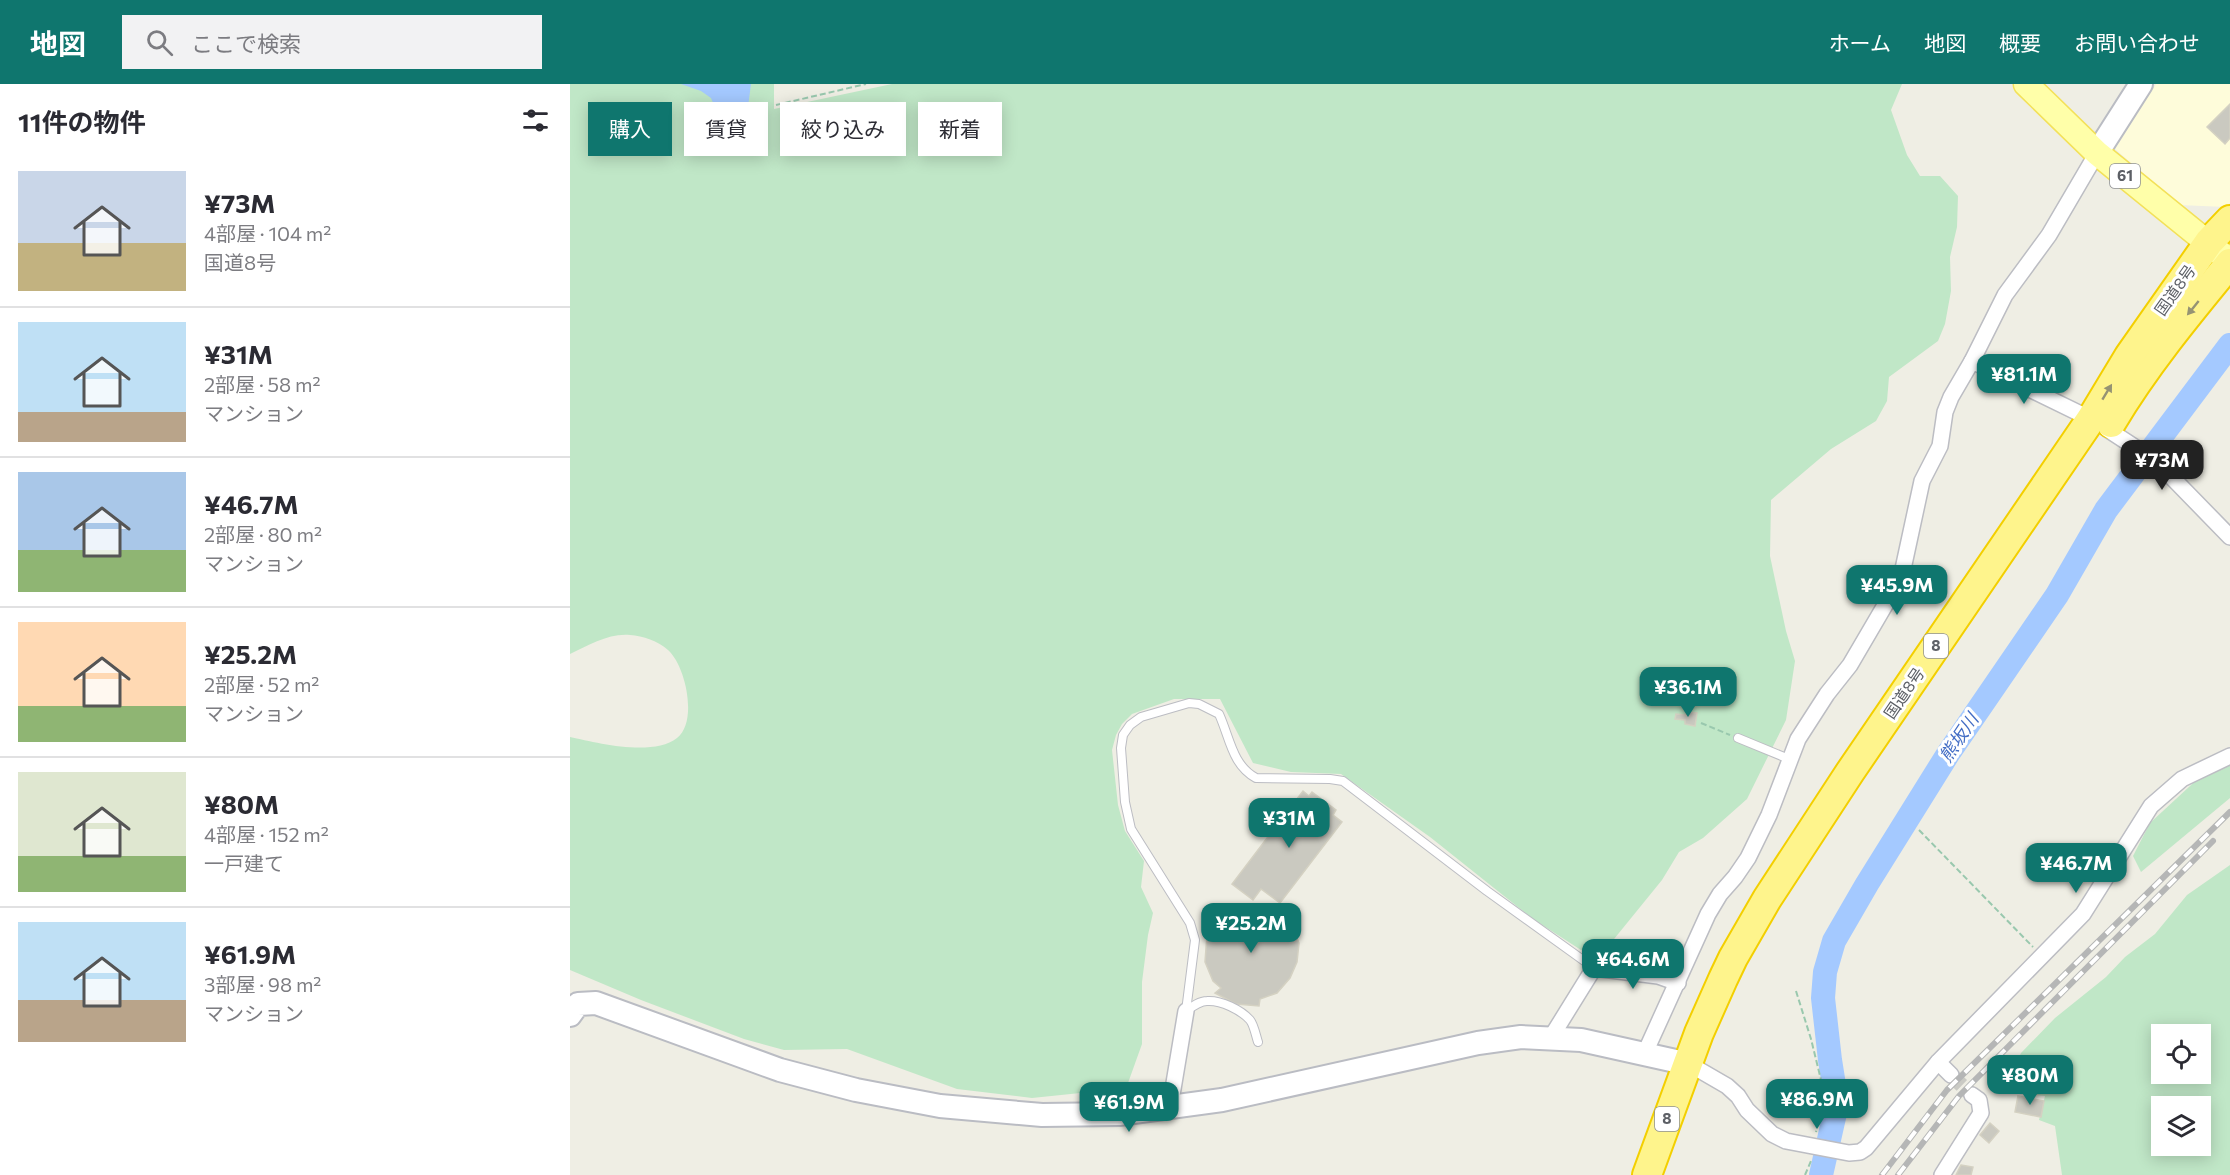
<!DOCTYPE html>
<html lang="ja">
<head>
<meta charset="utf-8">
<style>
  :root { --surface:#fff; --page:#f2f2f3; --text:#2b2b33; --muted:#7c7c81; --line:#e1e1e2; --accent:#0f766e }
  body { margin:0; font-family:Commissioner,"Noto Sans JP",sans-serif; background:var(--page); color:var(--text); height:100vh; display:flex; flex-direction:column; font-size:22px; white-space:nowrap }
  * { box-sizing:border-box; margin:0 }
  p { font-size:20px; color:var(--muted) }
  .icon { flex:none; width:33px; height:33px; fill:none; stroke:currentColor; stroke-width:2; stroke-linecap:round; stroke-linejoin:round }
  .map { position:relative; flex:1; overflow:hidden }
  .sheet { display:flex; flex-direction:column; background:var(--surface); width:570px }
  .sheet>* { flex:none }
  .guide { position:absolute; left:18px; top:18px; width:570px; height:54px; display:flex; gap:12px }
  .controls { position:absolute; left:1581px; top:940px; display:grid; gap:12px }
  .controls a { display:grid; place-items:center; width:60px; height:60px; border-radius:0px; background:var(--surface); box-shadow:0 3px 15px #0003; font-size:30px }
  .price { position:absolute; translate:-50% -51px; padding:0 14px; border-radius:12px; background:var(--accent); color:#fff; font-size:20px; line-height:39px; filter:drop-shadow(0 2px 3px #0008) }
  .price::after { content:''; position:absolute; left:50%; top:36px; width:18px; height:14px; margin-left:-9px; background:inherit; clip-path:polygon(0 0,100% 0,50% 100%) }
  .price.active { background:#222; color:#fff }
  ul { padding:0; list-style:none }
  li { display:flex; align-items:center; gap:18px; height:150px; padding:0 18px }
  li+li { border-top:2px solid var(--line) }
  li span { display:grid; place-items:center; flex:none; width:168px; height:120px; border-radius:0px; color:#555 }
  li>.icon { margin-inline-start:auto }
  span .icon { width:72px; height:72px; fill:#fffc; stroke-width:1 }
  li b { font-size:26px }
  h2 { display:flex; justify-content:space-between; align-items:center; height:72px; padding:0 18px; font-size:26px }
  .pill { padding:0 21px; border-radius:0px; background:var(--surface); box-shadow:0 3px 15px #0003; font-size:21px; line-height:54px }
  .pill.active { background:var(--accent); color:#fff }
  header { display:flex; align-items:center; gap:36px; box-sizing:border-box; height:84px; padding:0 30px; background:var(--accent); color:#fff }
  header strong { font-size:28px }
  nav { display:flex; gap:33px; margin-inline-start:auto; font-size:21px }
  .search { width:420px; height:54px; background:var(--page); display:flex; align-items:center; gap:15px; box-sizing:border-box; padding:0 21px; border-radius:0px; color:var(--muted); font-size:22px }
  main { display:flex; flex:1; min-height:0 }
  .map>svg:first-child { display:block }
  .commercial { fill:#fefcda }
  .green { fill:#c0e7c7; fill-rule:evenodd }
  .water { fill:#a4c9ff }
  .lines { fill:none; stroke-linecap:round; stroke-linejoin:round }
  .river { stroke:#a4c9ff; stroke-width:24 }
  .building { fill:#cac9c0; stroke:#d4d1c2; stroke-width:1.5 }
  .street-tunnel { stroke:#cacac4; stroke-width:15; stroke-dasharray:15 8; stroke-linecap:butt }
  .lane-casing { stroke:#bcbdc3; stroke-width:10 }
  .street-casing { stroke:#bcbdc3; stroke-width:18 }
  .secondary-casing { stroke:#babcc3; stroke-width:26 }
  .primary-casing { stroke:#f3e159; stroke-width:27 }
  .highway-casing { stroke:#f3cf00; stroke-width:32 }
  .path { stroke:#99c8ae; stroke-width:2; stroke-dasharray:6 3; stroke-linecap:butt }
  .lane { stroke:#fff; stroke-width:8 }
  .street { stroke:#fff; stroke-width:15 }
  .secondary { stroke:#fff; stroke-width:22 }
  .primary { stroke:#ffffa9; stroke-width:24 }
  .highway { stroke:#fef48c; stroke-width:28 }
  .rail-casing { stroke:#b5b6b6; stroke-width:6 }
  .rail { stroke:#fff; stroke-width:4; stroke-dasharray:11; stroke-linecap:butt }
  .oneway { fill:#959373 }
  .labels { text-anchor:middle; stroke-width:6; stroke-linejoin:round; paint-order:stroke }
  .shield { fill:#fff; stroke:#8d8f93; stroke-width:1.5 }
  .shield-label { font-size:15px; font-weight:bold; fill:#5c5f65 }
  .street-label { font-size:16px; fill:#5c5f65; stroke:#fff }
  .water-label { font-size:18px; font-style:italic; fill:#446ec5; stroke:#fff }
</style>
</head>
<body>
<header>
<strong>地図</strong>
<div class="search"><svg class="icon" aria-label="search" viewBox="0 0 24 24"><circle cx="10" cy="10" r="6"/><path d="M15 15l6 6"/></svg>ここで検索</div>
<nav><a>ホーム</a><a>地図</a><a>概要</a><a>お問い合わせ</a></nav>
</header>
<main>
<section class="sheet">
<h2>11件の物件<svg class="icon" aria-label="filters" viewBox="0 0 24 24"><path d="M4 7h16M4 17h16"/><circle cx="9" cy="7" r="2"/><circle cx="15" cy="17" r="2"/></svg></h2>
<ul>
<li><span style="background:linear-gradient(#c9d6e8 60%,#c2b280 0)"><svg class="icon" aria-label="home" viewBox="0 0 24 24"><path d="M3 11l9-7 9 7M6 9v11h12V9"/></svg></span><div><b>¥73M</b><p>4部屋 · 104 m²</p><p>国道8号</p></div></li>
<li><span style="background:linear-gradient(#bfe0f5 75%,#b9a48a 0)"><svg class="icon" aria-label="home" viewBox="0 0 24 24"><path d="M3 11l9-7 9 7M6 9v11h12V9"/></svg></span><div><b>¥31M</b><p>2部屋 · 58 m²</p><p>マンション</p></div></li>
<li><span style="background:linear-gradient(#a9c7e8 65%,#8fb573 0)"><svg class="icon" aria-label="home" viewBox="0 0 24 24"><path d="M3 11l9-7 9 7M6 9v11h12V9"/></svg></span><div><b>¥46.7M</b><p>2部屋 · 80 m²</p><p>マンション</p></div></li>
<li><span style="background:linear-gradient(#ffd9b3 70%,#8fb573 0)"><svg class="icon" aria-label="home" viewBox="0 0 24 24"><path d="M3 11l9-7 9 7M6 9v11h12V9"/></svg></span><div><b>¥25.2M</b><p>2部屋 · 52 m²</p><p>マンション</p></div></li>
<li><span style="background:linear-gradient(#dfe7d0 70%,#8fb573 0)"><svg class="icon" aria-label="home" viewBox="0 0 24 24"><path d="M3 11l9-7 9 7M6 9v11h12V9"/></svg></span><div><b>¥80M</b><p>4部屋 · 152 m²</p><p>一戸建て</p></div></li>
<li><span style="background:linear-gradient(#bfe0f5 65%,#b9a48a 0)"><svg class="icon" aria-label="home" viewBox="0 0 24 24"><path d="M3 11l9-7 9 7M6 9v11h12V9"/></svg></span><div><b>¥61.9M</b><p>3部屋 · 98 m²</p><p>マンション</p></div></li>
</ul>
</section>
<div class="map">
<svg width="1660" height="1091" viewBox="0 0 1660 1091">
  <rect width="100%" height="100%" fill="#efeee4"/>
  <path class="commercial" d="M1586,0H1660V119L1656,123L1609,121L1545,65Z"/>
  <g class="green">
    <path d="M0,0H204V25L322,0H1332L1321,26L1337,71L1350,92H1370L1388,112L1387,143L1380,173L1381,207L1375,240L1368,257L1319,293L1317,317L1306,337L1261,365L1201,416L1200,472L1216,547L1225,577L1216,636L1177,715L1133,754L1109,768L1092,796L1040,860L1011,866L963,835L860,753L771,690L721,688L683,679L650,615H604L562,630L552,640L546,651L542,666L548,721L555,747L574,777L571,803L583,829L578,851L572,898V960L558,999L520,1008L462,1014L387,1005L277,965L214,966L174,955L71,916L0,886V653C27,659 83,673 107,654C128,638 116,582 98,566C88,557 73,552 60,551C39,549 19,561 0,570Z"/>
    <path d="M1660,678V714L1571,788L1563,772L1580,739L1633,690Z"/>
    <path d="M1660,781V1091H1492L1485,1042L1469,1036L1475,1012L1432,1007L1451,969L1485,934L1536,893L1555,873L1585,850L1617,811ZM1592,951H1630V990H1592ZM1592,1023H1630V1062H1592Z"/>
  </g>
  <path class="water" d="M111,0H181L176,38L169,65L158,69L143,41L144,21L141,14L131,7Z"/>
  <g class="lines">
    <path class="river" d="M1251,1091L1267,1020L1260,976L1253,914L1255,888L1264,857L1297,800L1378,670L1487,511L1536,426L1660,261"/>
  </g>
  <g class="building">
    <path d="M1660,20V54L1655,60L1637,43Z"/>
    <path d="M1116,628L1127,629L1125,642L1115,640V636L1105,635L1106,630L1116,631Z"/>
    <path d="M733,707L739,712L742,708L766,726L763,731L772,738L710,819L691,805L683,816L662,800Z"/>
    <path d="M680,821L694,822L710,831L723,844L729,859L727,878L720,894L707,909L690,915L689,922L666,920L645,909L651,904L643,897L635,878L637,851L644,838L660,826Z"/>
    <path d="M1448,1012L1474,1017L1471,1033L1445,1028Z"/>
    <path d="M1420,1039L1429,1047L1419,1059L1410,1051Z"/>
    <path d="M1391,1081L1403,1083L1401,1091H1386Z"/>
  </g>
  <g class="lines">
    <path class="street-tunnel" d="M1381,991L1402,1011"/>
    <defs>
      <g id="lane">
        <path d="M1168,654L1219,675"/>
        <path d="M616,927L625,856L620,839L561,745L555,718L551,664L553,651L560,641L571,633L619,619L629,620L649,630C660,654 662,681 686,694L760,695L773,697L917,807L1024,884"/>
        <path d="M616,927C623,922 630,917 637,917C651,916 671,926 680,936C684,941 686,952 688,958"/>
      </g>
      <g id="street">
        <path d="M1402,277L1521,335"/>
        <path d="M1537,345L1586,377L1660,453"/>
        <path d="M980,955L1024,884L1088,892L1108,899"/>
        <path d="M1074,971L1138,830L1150,810L1165,793L1178,774L1199,731L1228,655L1257,610L1280,581L1328,499L1333,485L1352,397L1370,362L1375,328L1381,313L1402,277L1435,211L1479,151L1527,69"/>
        <path d="M1368,978L1381,991"/>
        <path d="M1119,980L1157,1002L1168,1012L1177,1026L1202,1050L1216,1057L1279,1069L1290,1068L1296,1064L1368,978L1513,830L1581,722L1612,695L1660,672"/>
        <path d="M600,1023L616,927"/>
        <path d="M1372,1091L1411,1029L1409,1016L1402,1011"/>
      </g>
      <g id="secondary">
        <path d="M1527,69L1571,0"/>
        <path d="M0,931L8,920L26,919L210,986L286,1006L370,1022L472,1031L549,1030L652,1016L908,959L951,953L1011,956L1119,980"/>
      </g>
      <path id="primary" d="M1456,0L1527,69L1660,177"/>
      <g id="highway">
        <path d="M1541,339C1575,282 1618,230 1660,179"/>
        <path d="M1077,1091L1129,949L1153,895L1163,874L1197,815L1280,688L1521,335L1559,272L1639,158L1660,136"/>
      </g>
    </defs>
    <use href="#lane" class="lane-casing"/>
    <use href="#street" class="street-casing"/>
    <use href="#secondary" class="secondary-casing"/>
    <use href="#primary" class="primary-casing"/>
    <use href="#highway" class="highway-casing"/>
    <g class="path">
      <path d="M206,21L296,0"/>
      <path d="M1131,639L1160,651"/>
      <path d="M1349,746L1463,863"/>
      <path d="M1226,907L1241,955L1253,1004L1246,1048"/>
      <path d="M1235,1091L1241,1077"/>
    </g>
    <use href="#lane" class="lane"/>
    <use href="#street" class="street"/>
    <use href="#secondary" class="secondary"/>
    <use href="#primary" class="primary"/>
    <use href="#highway" class="highway"/>
    <defs>
      <g id="rail">
        <path d="M1312,1091L1377,1006L1660,728"/>
        <path d="M1328,1091L1389,1012L1643,757"/>
      </g>
    </defs>
    <use href="#rail" class="rail-casing"/>
    <use href="#rail" class="rail"/>
  </g>
  <defs><path id="oneway-solid" d="M-6-.8H1V-3.2L6.5 0L1 3.2V.8H-6Z" transform="scale(1.5)"/></defs>
  <g class="oneway">
    <use href="#oneway-solid" transform="translate(1623 224) rotate(129)"/>
    <use href="#oneway-solid" transform="translate(1537 308) rotate(-59)"/>
  </g>
  <g class="labels">
    <g class="shield">
      <rect x="1540" y="80" width="30" height="24" rx="4.5"/>
      <rect x="1354" y="550" width="24" height="24" rx="4.5"/>
      <rect x="1085" y="1023" width="24" height="24" rx="4.5"/>
    </g>
    <g class="shield-label">
      <text x="1555" y="97">61</text>
      <text x="1366" y="567">8</text>
      <text x="1097" y="1040">8</text>
    </g>
    <g class="street-label">
      <text transform="translate(1605 206) rotate(-55)" y="6">国道8号</text>
      <text transform="translate(1334 609) rotate(-56)" y="6">国道8号</text>
    </g>
    <g class="water-label">
      <text transform="translate(1389 654) rotate(-56)" y="6">熊坂川</text>
    </g>
  </g>
</svg>
<div class="controls">
<a><svg class="icon" aria-label="locate" viewBox="0 0 24 24"><circle cx="12" cy="12" r="6"/><path d="M12 2v4M12 18v4M2 12h4M18 12h4"/></svg></a>
<a><svg class="icon" aria-label="layers" viewBox="0 0 24 24"><path d="M12 4l9 5-9 5-9-5zM3 14l9 5 9-5"/></svg></a>
</div>
<b class="price" style="left:1454px;top:321px">¥81.1M</b>
<b class="price active" style="left:1592px;top:407px">¥73M</b>
<b class="price" style="left:1327px;top:532px">¥45.9M</b>
<b class="price" style="left:1118px;top:634px">¥36.1M</b>
<b class="price" style="left:719px;top:765px">¥31M</b>
<b class="price" style="left:1506px;top:810px">¥46.7M</b>
<b class="price" style="left:681px;top:870px">¥25.2M</b>
<b class="price" style="left:1063px;top:906px">¥64.6M</b>
<b class="price" style="left:1460px;top:1022px">¥80M</b>
<b class="price" style="left:1247px;top:1046px">¥86.9M</b>
<b class="price" style="left:559px;top:1049px">¥61.9M</b>
<div class="guide">
<a class="pill active">購入</a>
<a class="pill">賃貸</a>
<a class="pill">絞り込み</a>
<a class="pill">新着</a>
</div>
</div>
</main>
</body>
</html>
